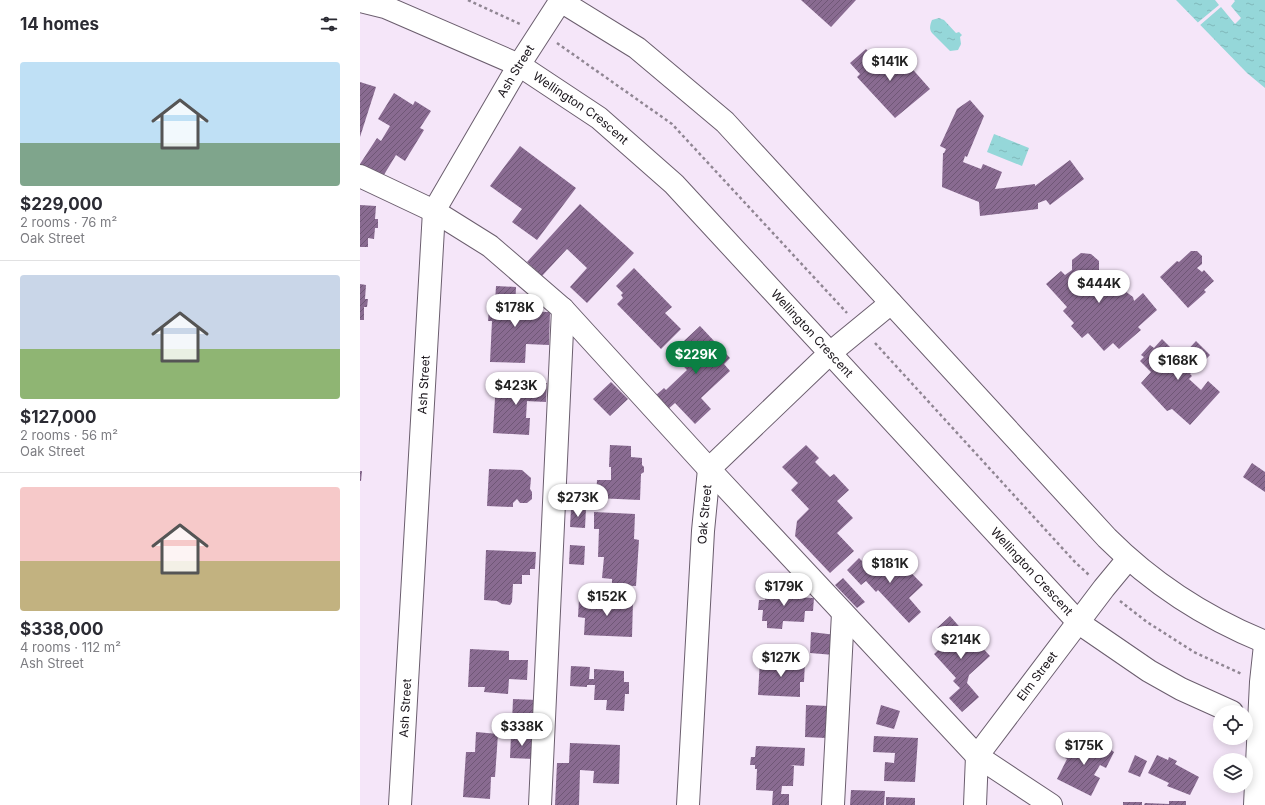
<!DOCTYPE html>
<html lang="en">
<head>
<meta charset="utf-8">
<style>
  :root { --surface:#fff; --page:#f2f2f3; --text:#2b2b33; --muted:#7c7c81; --line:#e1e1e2; --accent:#0b8043 }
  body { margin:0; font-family:Inter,sans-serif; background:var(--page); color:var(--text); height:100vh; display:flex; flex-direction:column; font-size:15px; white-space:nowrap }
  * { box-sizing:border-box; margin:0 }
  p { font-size:13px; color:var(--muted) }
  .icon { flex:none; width:22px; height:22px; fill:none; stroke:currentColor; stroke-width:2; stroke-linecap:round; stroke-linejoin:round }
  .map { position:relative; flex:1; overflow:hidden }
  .details { display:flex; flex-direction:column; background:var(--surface); width:360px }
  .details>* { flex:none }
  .tools { position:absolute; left:853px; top:705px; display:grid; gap:8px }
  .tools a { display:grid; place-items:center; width:40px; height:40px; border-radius:50%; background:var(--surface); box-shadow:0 2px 10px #0003; font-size:20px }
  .price { position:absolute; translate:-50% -34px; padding:0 9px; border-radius:14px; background:#fff; color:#222; font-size:13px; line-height:26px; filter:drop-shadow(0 1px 2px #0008) }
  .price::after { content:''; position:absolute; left:50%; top:24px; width:12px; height:9px; margin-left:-6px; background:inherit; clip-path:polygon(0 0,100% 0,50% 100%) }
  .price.on { background:var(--accent); color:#fff }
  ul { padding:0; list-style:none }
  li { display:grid; align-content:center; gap:8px; height:212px; padding:0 20px }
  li+li { border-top:1px solid var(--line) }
  li span { display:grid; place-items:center; height:124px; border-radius:4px; color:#555 }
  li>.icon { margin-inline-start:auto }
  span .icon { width:72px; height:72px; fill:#fffc; stroke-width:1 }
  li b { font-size:17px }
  h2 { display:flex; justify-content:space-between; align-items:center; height:48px; padding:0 20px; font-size:17px }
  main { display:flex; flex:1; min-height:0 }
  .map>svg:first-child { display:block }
  .water { fill:url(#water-ripples) }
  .pier { fill:#f5e6f9 }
  .building { fill:url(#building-hatch) }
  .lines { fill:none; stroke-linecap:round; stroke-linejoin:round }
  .minor-casing { stroke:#6b5e6e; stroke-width:24 }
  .path { stroke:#908693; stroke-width:2.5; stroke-dasharray:3 3; stroke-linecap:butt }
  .minor { stroke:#fff; stroke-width:22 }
  .labels { text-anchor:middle; stroke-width:3; stroke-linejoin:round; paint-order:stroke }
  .street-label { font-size:12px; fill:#181319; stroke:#fdf7fe }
</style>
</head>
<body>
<main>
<section class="details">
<h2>14 homes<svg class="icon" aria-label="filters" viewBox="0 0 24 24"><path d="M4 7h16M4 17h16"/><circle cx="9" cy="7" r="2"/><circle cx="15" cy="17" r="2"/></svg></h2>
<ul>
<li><span style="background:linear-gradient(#bfe0f5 65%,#7fa58c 0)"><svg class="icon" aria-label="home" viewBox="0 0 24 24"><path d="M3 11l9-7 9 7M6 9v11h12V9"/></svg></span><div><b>$229,000</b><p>2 rooms · 76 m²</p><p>Oak Street</p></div></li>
<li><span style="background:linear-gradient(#c9d6e8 60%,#8fb573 0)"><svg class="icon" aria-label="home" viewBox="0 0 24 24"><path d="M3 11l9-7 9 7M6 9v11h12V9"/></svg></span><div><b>$127,000</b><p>2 rooms · 56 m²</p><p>Oak Street</p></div></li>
<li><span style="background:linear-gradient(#f6c9c9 60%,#c2b280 0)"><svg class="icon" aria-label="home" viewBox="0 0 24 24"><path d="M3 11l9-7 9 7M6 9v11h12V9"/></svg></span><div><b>$338,000</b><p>4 rooms · 112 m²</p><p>Ash Street</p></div></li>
</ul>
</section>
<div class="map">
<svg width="905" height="805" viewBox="0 0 905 805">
  <defs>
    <pattern id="water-ripples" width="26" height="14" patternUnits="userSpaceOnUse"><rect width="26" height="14" fill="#95d7d9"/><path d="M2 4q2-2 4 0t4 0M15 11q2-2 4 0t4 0" fill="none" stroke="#80b8ba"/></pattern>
    <pattern id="building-hatch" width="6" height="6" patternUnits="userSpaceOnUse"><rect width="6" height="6" fill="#896b91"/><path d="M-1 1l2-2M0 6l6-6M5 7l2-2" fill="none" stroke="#6f5776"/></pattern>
  </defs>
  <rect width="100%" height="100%" fill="#f5e6f9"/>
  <g class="water">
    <path d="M816,0H905V88L887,73Z"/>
    <path d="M579,18L584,20L596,33L599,32L602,35L600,37L601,44L598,50L590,51L572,33C569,29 570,25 572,20Z"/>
    <path d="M634,134L669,148L662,166L627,152Z"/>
  </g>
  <path class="pier" d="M855,0H874L875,1L871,6L881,18L875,24L861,7L839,26L836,24L859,5Z"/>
  <g class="building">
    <path d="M441,0H496L471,27Z"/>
    <path d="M506,49L517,61L524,55L540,72L548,64L570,89L535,118L497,77L500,74L490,63Z"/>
    <path d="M0,82L16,87L0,137Z"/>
    <path d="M34,93L53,105L55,101L71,111L60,128L64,130L45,161L36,155L22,178L0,164L17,138L21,141L30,126L18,119Z"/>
    <path d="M610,100L624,116L607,157L605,156L603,162L621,169L623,164L642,172L635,189L675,184V186L710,160L724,179L690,205L686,200L678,203V209L620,216L619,202L582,187L583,153H584L586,149L580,146L597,109Z"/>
    <path d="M160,146L216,188L177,240L152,222L162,209L130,186Z"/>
    <path d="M220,204L274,253L227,303L210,287L227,268L207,249L182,276L167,262Z"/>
    <path d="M0,205L16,206L15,219H18V228H15L14,239L8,238V247H0Z"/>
    <path d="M831,251H837L842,256V264L837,268L842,272L844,270L854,281L844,290L846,292L828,308L800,277L817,261L819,262Z"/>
    <path d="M721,253L731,254L739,261V273L736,275L739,278L741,276L754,293L760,290L765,291L773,297L774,301L783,293L797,310L778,327L781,330L759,349L753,343L744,351L728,333L722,338L711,326L714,323L703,311L707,307L686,284L701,271L705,275L712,270V260Z"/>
    <path d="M274,268L312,307L305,313L321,329L301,349L257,304L263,298L261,295L263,293L256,286Z"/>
    <path d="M0,284L6,285L5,299H8L7,307H4V320H0Z"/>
    <path d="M136,286L156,287L155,311L190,312L189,345L166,344L165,363L130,362L132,321H128L129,310L131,311L132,302H135Z"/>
    <path d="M340,326L370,358L364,364L370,371L341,398L351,409L335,424L315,403L307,410L295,396L304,388L306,390L327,370L311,353Z"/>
    <path d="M802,339L810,347L805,352L809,355L805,359L811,364L815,360L818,363L822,359L825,362L827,359L823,355L836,341L850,355L837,369L833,366L831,367L834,370L830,374L832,376L829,379L841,390L848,381L860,392L830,425L812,409L807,411L781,383L791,372L780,361L784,357L781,355L790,345L794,348Z"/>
    <path d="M136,381L187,383L186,402L167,401L166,418H170L169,435L133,433Z"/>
    <path d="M251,382L268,399L250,416L233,399Z"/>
    <path d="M250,445L271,446V457L282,458V465L284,467V472L281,474L280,500L236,498L237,480H251V467H249Z"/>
    <path d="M446,445L459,458L455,462L470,477L474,474L489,490L477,501L493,518L477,533L494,551L470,573L435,536L437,521L449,509L431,490L438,483L422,467Z"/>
    <path d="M892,463L905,472V492L883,477Z"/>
    <path d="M129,469L162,470L171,478L170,489L172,492V499L167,503H160L157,499L153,503V507L127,506Z"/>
    <path d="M0,471H2L1,481H0Z"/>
    <path d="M211,508H226L225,528L210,527Z"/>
    <path d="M234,512L275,514L274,539L279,540L276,586L252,585V579L242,578L244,557H238L239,529H234Z"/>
    <path d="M210,545L225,546L224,565L209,564Z"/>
    <path d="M126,550L176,552L175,569H170V575H162V584H153L152,602L150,605L142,604L137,601L124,600Z"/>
    <path d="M534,555L563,585L549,598L561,612L549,623L518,590L516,592L506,581L501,585L487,570L499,558L505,564L511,560L519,569Z"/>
    <path d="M483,578L505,602L497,608L475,585Z"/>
    <path d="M406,587L434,588L433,597L454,598L453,611H445L444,622L423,621L422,629L407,628V621H402L403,610H398L399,600H405Z"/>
    <path d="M219,599L273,601L272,637L224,635L225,618L218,617Z"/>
    <path d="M590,616L604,632L606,630L630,656L609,675L607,683L619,697L602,712L589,698L600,688L593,681L596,678L574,654L586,643L581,638L584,635L577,628Z"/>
    <path d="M451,632L476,635L474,655L450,653Z"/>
    <path d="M110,649L149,651V660H168L167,680L149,679L148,694L124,692L125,687H108Z"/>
    <path d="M400,659L445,661L444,682H440V697L398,695Z"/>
    <path d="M211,666L230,667L229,679H234V669L264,671V682H269V694H265L264,711L246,710L247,700H234L235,685H227V687L210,686Z"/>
    <path d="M153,699L177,700L176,723L152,722Z"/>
    <path d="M446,705L468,706L466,738L445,737Z"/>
    <path d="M521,705L540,711L534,729L516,724Z"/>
    <path d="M116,732L138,734L135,777H131L130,799L103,797L106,752H115Z"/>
    <path d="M151,735L175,736L174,759L150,758Z"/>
    <path d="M514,736L558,738L555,782L524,781L525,762L534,763L535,753L513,752Z"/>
    <path d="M717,736L740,748L741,746L745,748L744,750L750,753L751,750L754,752L746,768L740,765L734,775L740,778L731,796L697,779L707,759L705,758Z"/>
    <path d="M210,743L260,745L259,784L233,783L234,771L220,770L219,805H195L197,763H209Z"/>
    <path d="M396,746L445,748L444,766L430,765L434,766L433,786H422L421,794H429V805H412L413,791L396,790L397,769H395V765H390L391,757H395Z"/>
    <path d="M775,755L787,761L780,777L768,772Z"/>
    <path d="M797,755L808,760L809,757L817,761L815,764L839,777L830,795L807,786L809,783L788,773Z"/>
    <path d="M491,790L525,791L524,805H490Z"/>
    <path d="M526,797L555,798V805H526Z"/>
    <rect x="809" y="801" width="17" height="4"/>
    <rect x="763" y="802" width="19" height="3"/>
    <path d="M785,803L809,804V805H784Z"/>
  </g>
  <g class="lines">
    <defs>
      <g id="minor">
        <path d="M199,0L277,48L365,122L747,538C792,583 846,618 905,642"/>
        <path id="s1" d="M0,1L25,7L159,65L239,118L314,184L719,623L789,671L821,689L872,712"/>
        <path d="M0,176L74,211L130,246L203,309L349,469L617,756L691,805"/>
        <path id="s2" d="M40,805L74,211L159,65L201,0"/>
        <path d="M180,805L203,309"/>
        <path id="s3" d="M328,805L343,531L349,469L470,353L531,303"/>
        <path d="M473,805L483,613"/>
        <path id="s4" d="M615,805L617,756L744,588L768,559"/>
        <path d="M895,805L901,682L905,645"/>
      </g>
    </defs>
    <use href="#minor" class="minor-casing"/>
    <g class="path">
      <path d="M108,0L162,25"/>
      <path d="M197,43L312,124L487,313"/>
      <path d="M515,343L714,561L729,575"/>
      <path d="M760,601L787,622L834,652L882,674"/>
    </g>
    <use href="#minor" class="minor"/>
  </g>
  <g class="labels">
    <g class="street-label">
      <text dy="4" stroke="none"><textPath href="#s2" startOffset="757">Ash Street</textPath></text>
      <text dy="4" stroke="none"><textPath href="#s1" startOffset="247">Wellington Crescent</textPath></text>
      <text dy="4" stroke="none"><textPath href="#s1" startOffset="571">Wellington Crescent</textPath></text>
      <text dy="4" stroke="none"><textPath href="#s2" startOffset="421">Ash Street</textPath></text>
      <text dy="4" stroke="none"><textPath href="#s3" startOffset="291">Oak Street</textPath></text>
      <text dy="4" stroke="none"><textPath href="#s1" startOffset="895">Wellington Crescent</textPath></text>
      <text dy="4" stroke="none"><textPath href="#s4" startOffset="149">Elm Street</textPath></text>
      <text dy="4" stroke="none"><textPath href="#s2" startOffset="97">Ash Street</textPath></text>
    </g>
  </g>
</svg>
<div class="tools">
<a><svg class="icon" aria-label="locate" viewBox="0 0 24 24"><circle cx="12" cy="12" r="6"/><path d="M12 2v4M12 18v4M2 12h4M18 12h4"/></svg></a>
<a><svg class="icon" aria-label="layers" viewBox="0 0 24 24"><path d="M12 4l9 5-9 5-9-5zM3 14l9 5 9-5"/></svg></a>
</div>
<b class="price" style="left:530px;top:82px">$141K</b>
<b class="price" style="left:739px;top:304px">$444K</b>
<b class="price" style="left:155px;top:328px">$178K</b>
<b class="price on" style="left:336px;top:375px">$229K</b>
<b class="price" style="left:818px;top:381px">$168K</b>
<b class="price" style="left:156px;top:406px">$423K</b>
<b class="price" style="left:218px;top:518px">$273K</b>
<b class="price" style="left:530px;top:584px">$181K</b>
<b class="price" style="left:424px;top:607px">$179K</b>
<b class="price" style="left:247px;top:617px">$152K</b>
<b class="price" style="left:601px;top:660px">$214K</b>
<b class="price" style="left:421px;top:678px">$127K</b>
<b class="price" style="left:162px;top:747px">$338K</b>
<b class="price" style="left:724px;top:766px">$175K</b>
</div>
</main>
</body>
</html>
